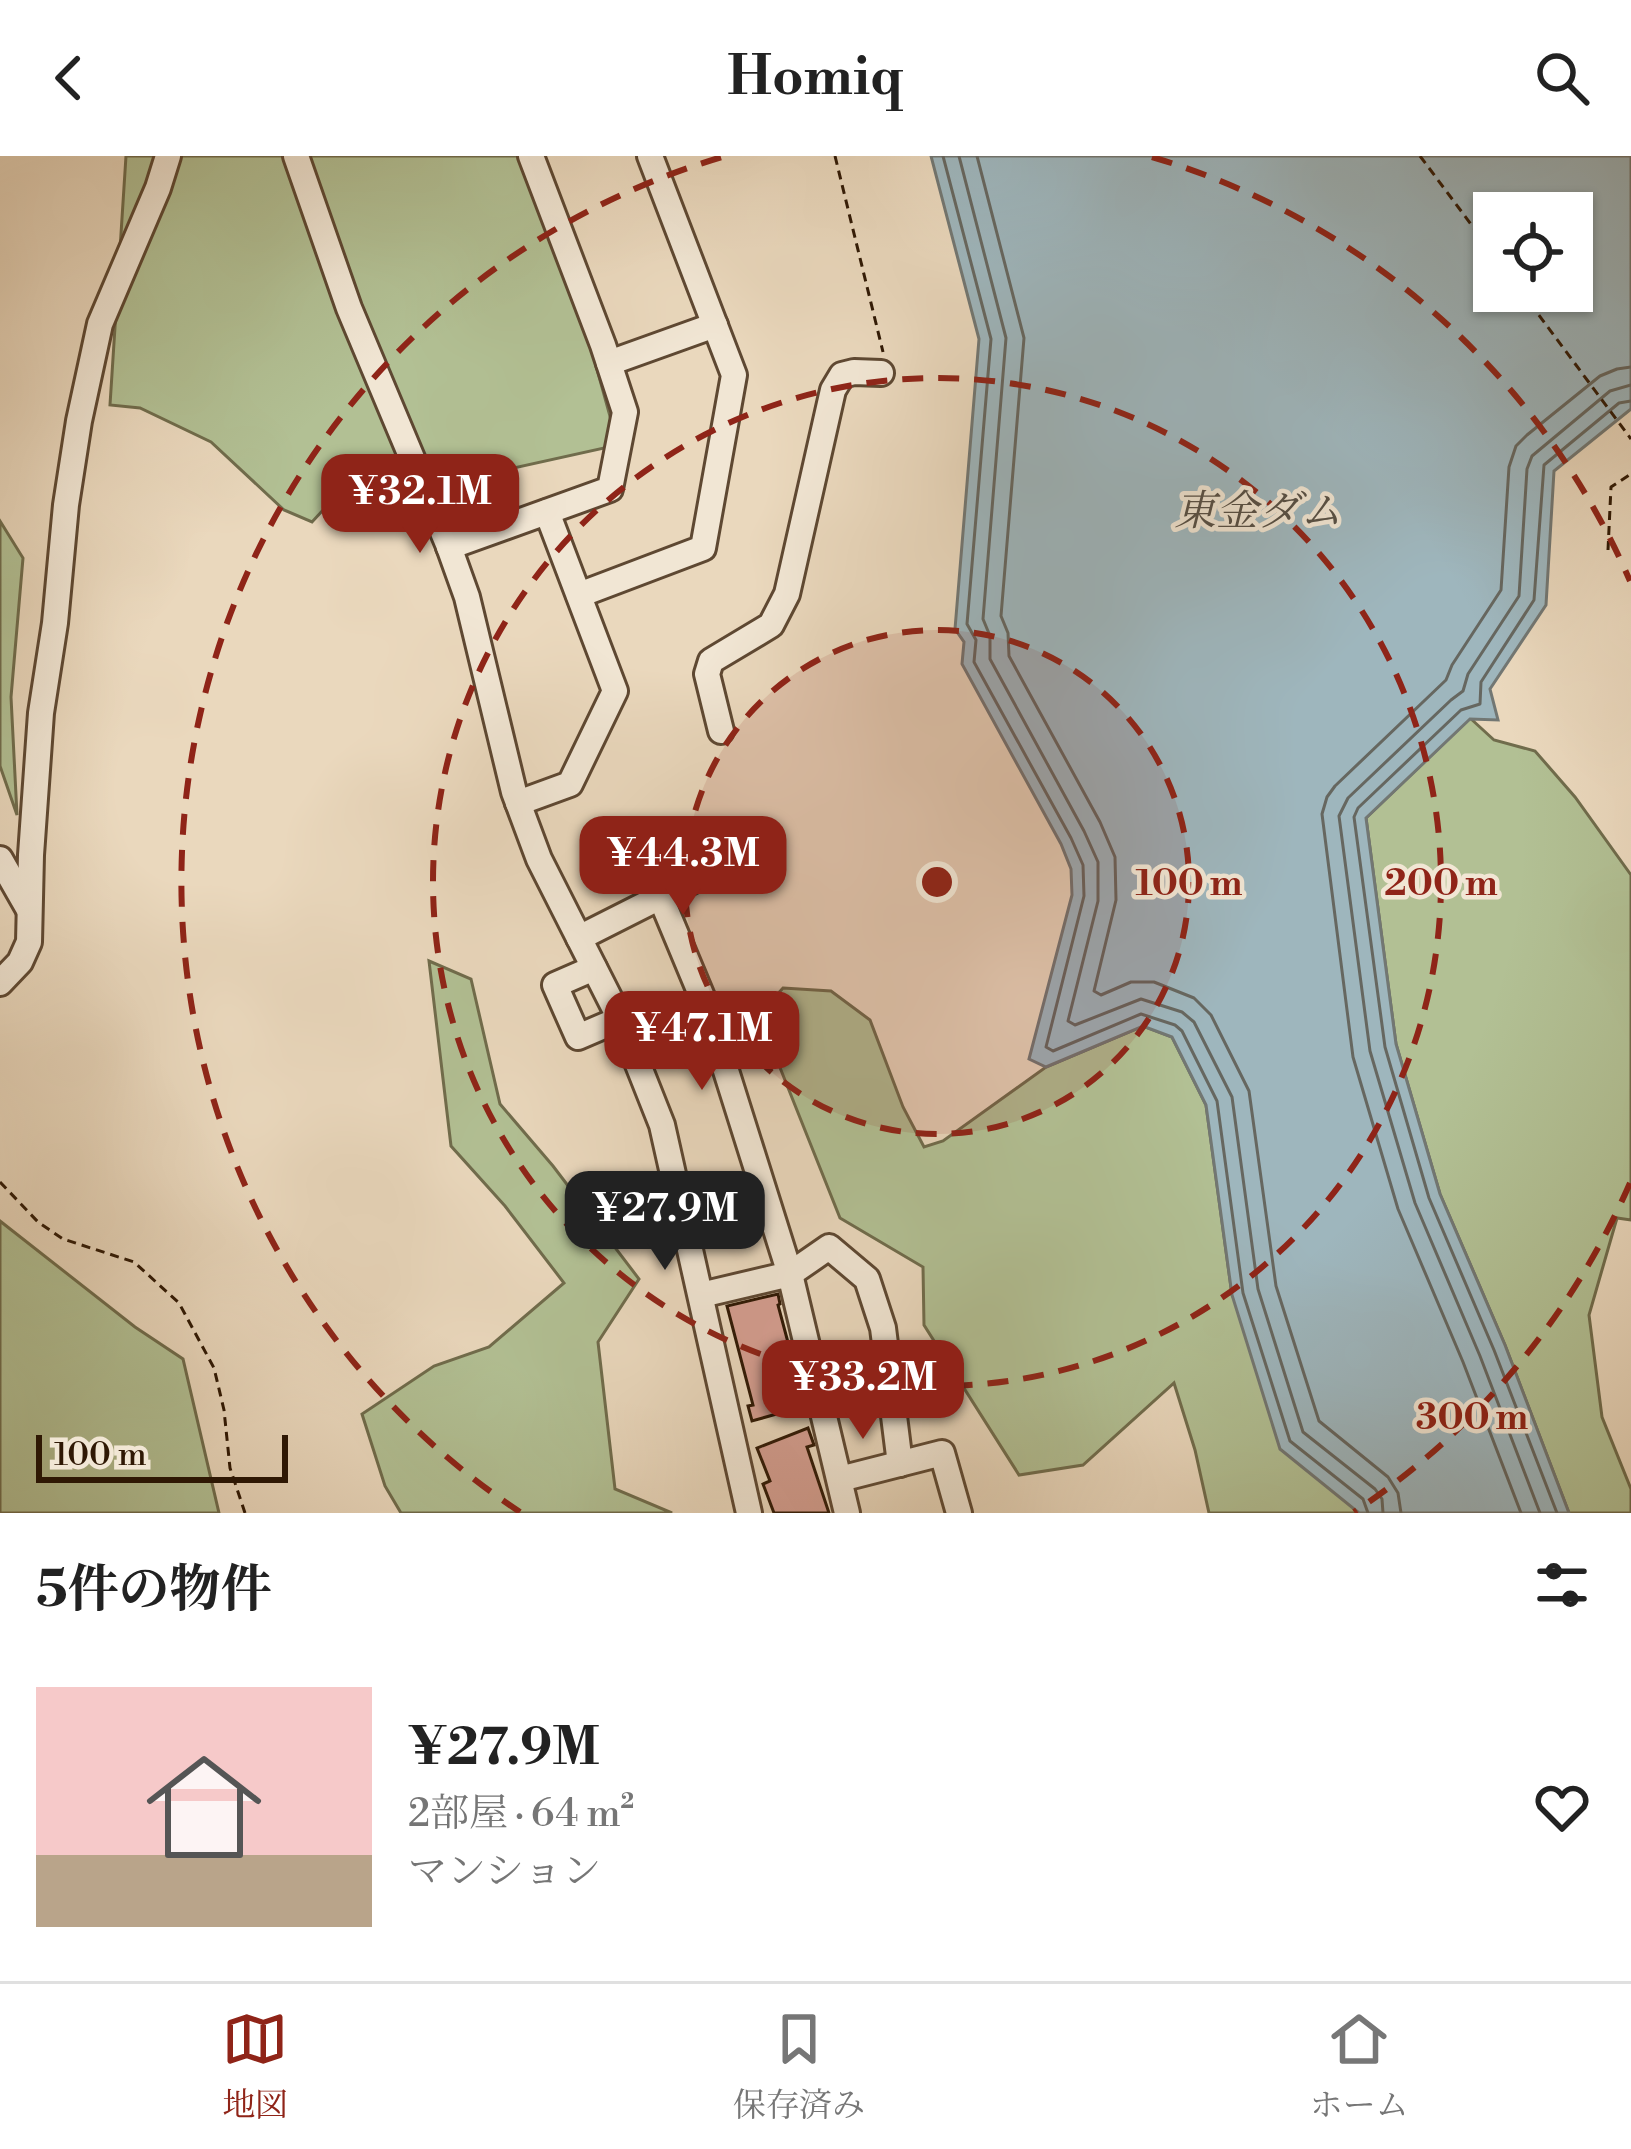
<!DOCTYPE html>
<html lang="ja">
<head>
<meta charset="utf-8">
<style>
  :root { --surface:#fff; --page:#f2f2f2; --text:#222; --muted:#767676; --line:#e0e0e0; --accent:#8f2418 }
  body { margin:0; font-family:"Libre Bodoni","Noto Serif JP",serif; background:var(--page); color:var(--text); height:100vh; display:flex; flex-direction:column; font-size:45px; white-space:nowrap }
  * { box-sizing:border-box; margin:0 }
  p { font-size:39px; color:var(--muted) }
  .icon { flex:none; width:66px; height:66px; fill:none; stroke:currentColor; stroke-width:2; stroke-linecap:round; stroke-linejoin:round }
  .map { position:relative; height:1357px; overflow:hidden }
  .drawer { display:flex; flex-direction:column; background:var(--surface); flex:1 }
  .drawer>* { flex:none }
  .fabs { position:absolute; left:1473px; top:36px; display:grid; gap:24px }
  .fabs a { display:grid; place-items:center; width:120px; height:120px; border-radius:0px; background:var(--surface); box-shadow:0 3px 9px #0004; font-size:60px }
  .scale { position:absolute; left:36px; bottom:30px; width:252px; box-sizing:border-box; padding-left:12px; border:6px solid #2f1804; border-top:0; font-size:33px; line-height:42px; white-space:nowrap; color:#2f1804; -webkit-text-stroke:9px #f1e6d4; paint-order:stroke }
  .price { position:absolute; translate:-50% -102px; padding:0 27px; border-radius:24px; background:var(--accent); color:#fff; font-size:39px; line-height:78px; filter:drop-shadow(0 3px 6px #0008) }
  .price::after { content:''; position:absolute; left:50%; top:72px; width:36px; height:27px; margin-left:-18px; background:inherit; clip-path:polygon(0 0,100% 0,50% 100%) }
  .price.selected { background:#222; color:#fff }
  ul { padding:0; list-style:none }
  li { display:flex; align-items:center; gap:36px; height:300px; padding:0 36px }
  li span { display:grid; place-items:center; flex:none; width:336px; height:240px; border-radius:0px; color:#555 }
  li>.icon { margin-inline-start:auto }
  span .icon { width:144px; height:144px; fill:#fffc; stroke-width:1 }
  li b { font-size:51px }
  h2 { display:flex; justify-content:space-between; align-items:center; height:144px; padding:0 36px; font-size:51px }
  header { display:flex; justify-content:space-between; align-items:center; height:156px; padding:0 36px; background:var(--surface); font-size:54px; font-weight:700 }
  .tabs { display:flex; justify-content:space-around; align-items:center; height:168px; border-top:3px solid var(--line); background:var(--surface); font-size:33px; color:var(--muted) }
  .tabs a { display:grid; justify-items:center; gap:6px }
  .tabs .selected { color:var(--accent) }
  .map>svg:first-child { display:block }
  .green { fill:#b2c094; stroke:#706c4c; stroke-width:3 }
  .water { fill:#9eb6bd; stroke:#727773; stroke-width:3; fill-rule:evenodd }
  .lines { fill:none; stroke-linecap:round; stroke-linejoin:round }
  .shore { stroke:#666760; stroke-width:3 }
  .building { fill:#d59e91; stroke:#2f1804; stroke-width:3 }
  .minor-casing { stroke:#5e4832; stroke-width:30 }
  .path { stroke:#2f1804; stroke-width:3; stroke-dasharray:9 6; stroke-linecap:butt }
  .minor { stroke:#f1e6d4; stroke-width:24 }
  .ring { fill:none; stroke:#8f2418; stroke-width:6; stroke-dasharray:21 15 }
  .labels { text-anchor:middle; stroke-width:9; stroke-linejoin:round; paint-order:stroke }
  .water-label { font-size:42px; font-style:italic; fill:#564f45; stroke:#f1e6d4 }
  .centre { fill:#8f2418; stroke:#f1e6d4; stroke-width:6 }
  .ring-label { font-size:36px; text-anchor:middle; font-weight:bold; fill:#8f2418; stroke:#f1e6d4; stroke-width:9; stroke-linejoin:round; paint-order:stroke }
</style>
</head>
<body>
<header><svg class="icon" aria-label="back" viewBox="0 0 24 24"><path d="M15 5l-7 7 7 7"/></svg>Homiq<svg class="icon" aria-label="search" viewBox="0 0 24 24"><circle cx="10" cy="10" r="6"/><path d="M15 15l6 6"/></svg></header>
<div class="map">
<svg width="1631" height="1357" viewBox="0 0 1631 1357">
  <rect width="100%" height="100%" fill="#ead8bd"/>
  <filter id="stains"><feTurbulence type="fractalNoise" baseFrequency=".00167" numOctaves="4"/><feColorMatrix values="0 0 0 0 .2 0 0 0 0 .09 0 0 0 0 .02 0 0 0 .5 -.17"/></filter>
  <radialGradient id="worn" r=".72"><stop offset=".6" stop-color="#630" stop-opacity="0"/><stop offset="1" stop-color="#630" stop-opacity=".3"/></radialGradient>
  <g class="green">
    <path d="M126,0H538L618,289L323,354L312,366L284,354L211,286L140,252L110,249Z"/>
    <path d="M0,365L23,402L11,541L17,659L0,610Z"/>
    <path d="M1470,562L1494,584L1535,595L1575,641L1631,719V1064L1617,1062L1589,1159L1602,1261L1631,1333V1357H1569L1505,1189L1440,1038L1396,888L1366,662Z"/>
    <path d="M429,805L471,823L500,948L553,1010L639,1123L598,1186L615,1333L672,1357H401L385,1330L362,1258L434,1210L489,1191L564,1127L505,1050L451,990Z"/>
    <path d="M783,832L831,835L870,864L903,951L924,991L943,985L1046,911L1143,870L1172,881L1206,949L1232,1139L1359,1357H1209L1195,1294L1174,1227L1083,1309L1019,1319L924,1169L923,1111L840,1062L759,859Z"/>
    <path d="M0,1065L135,1171L183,1203L219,1357H0Z"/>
  </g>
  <path class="water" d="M931,0H1631V253L1554,315L1546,449L1490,533L1498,564L1470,563L1366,662L1396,888L1440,1038L1505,1189L1569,1357H1359L1280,1293L1232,1139L1206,949L1172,881L1143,870L1046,911L1029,903L1072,739L1071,713L1061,688L962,508L964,486L955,473L979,183ZM1494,57H1572V135H1494Z"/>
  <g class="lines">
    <g class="shore">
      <path d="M943,0L991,183L967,468L976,484L974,506L1071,682L1083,709L1084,740L1046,891L1053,895L1141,858L1175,869L1182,875L1217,945L1243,1137L1290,1285L1363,1343L1368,1357"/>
      <path d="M959,0L1006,182L983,463L990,480V503L1084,675L1098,706V745L1068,865L1075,869L1141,843L1182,856L1194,866L1232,941L1258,1133L1303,1276L1375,1333L1382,1343L1383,1357"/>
      <path d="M977,0L1024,182L1001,460L1008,477L1009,500L1100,666L1115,701L1116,744L1094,835L1101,839L1131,826H1154L1194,842L1211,859L1249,935L1276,1130L1319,1265L1388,1321L1398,1337L1401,1357"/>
      <path d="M1521,1357L1463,1206L1398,1053L1353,901L1322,658L1327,641L1335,630L1446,524L1452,509L1501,434L1509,311L1516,290L1527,279L1600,220L1617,213L1631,211"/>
      <path d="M1540,1357L1480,1200L1415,1047L1370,895L1339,660L1348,642L1451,544L1463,535L1468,518L1519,440L1527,313L1532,300L1610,235L1631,229"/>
      <path d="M1557,1357L1494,1194L1429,1042L1385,891L1354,661L1358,652L1461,554L1480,548L1481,526L1534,444L1544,309L1619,247L1631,245"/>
    </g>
  </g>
  <g class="building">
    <path d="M778,1138L780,1148L778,1149L805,1250L752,1265L748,1250L753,1249L727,1150Z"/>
    <path d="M808,1272L814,1289L807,1291L829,1357H774L763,1328L770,1325L757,1292Z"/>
  </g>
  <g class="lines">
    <defs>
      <g id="minor">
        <path d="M296,0L349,152L448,388L467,441L514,636L539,703L620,863L662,969L749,1357"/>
        <path d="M609,207L715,169"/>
        <path d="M449,391L610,333L625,256L603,189L531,0"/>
        <path d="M579,439L703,392L734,219L650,0"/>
        <path d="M721,575L707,518L711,505L771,469L787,438L833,234L842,219L854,216L881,217"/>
        <path d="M518,647L570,628L615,535L547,356"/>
        <path d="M0,703L28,752"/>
        <path d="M660,740L705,848L790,1118L847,1357"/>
        <path d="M579,782L761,690"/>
        <path d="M594,812L555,829L578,881L620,863"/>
        <path d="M0,827L20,806L29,786L31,699L41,557L55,467L66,349L79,265L100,168L158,32L168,0"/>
        <path d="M701,1139L790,1118L829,1091L867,1123L883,1172L900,1308"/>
        <path d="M840,1323L942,1297L959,1357"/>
      </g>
    </defs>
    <use href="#minor" class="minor-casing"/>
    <g class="path">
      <path d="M835,0L883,196"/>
      <path d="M1420,0L1494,99"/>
      <path d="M1521,135L1631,283"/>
      <path d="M1608,394L1611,331L1631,318"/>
      <path d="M0,1026L38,1066L63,1083L134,1106L179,1147L214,1212L224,1254L230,1312L245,1357"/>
    </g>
    <use href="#minor" class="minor"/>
  </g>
  <circle cx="937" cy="726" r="252" fill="#8f2418" fill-opacity=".12"/>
  <g class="ring">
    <circle cx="937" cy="726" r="252"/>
    <circle cx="937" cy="726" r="504"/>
    <path d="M1630 1027A756 756 0 0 1 1354 1356M520 1356A756 756 0 0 1 722 1M1152 1A756 756 0 0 1 1630 425"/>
  </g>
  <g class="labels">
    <g class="water-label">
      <text x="1258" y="369">東金ダム</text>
    </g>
  </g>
  <circle cx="937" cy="726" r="18" class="centre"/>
  <g class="ring-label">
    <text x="1189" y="739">100 m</text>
    <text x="1441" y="739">200 m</text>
    <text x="1472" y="1273">300 m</text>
  </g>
  <rect width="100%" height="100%" filter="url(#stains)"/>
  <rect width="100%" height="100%" fill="url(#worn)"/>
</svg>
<div class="fabs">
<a><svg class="icon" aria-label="locate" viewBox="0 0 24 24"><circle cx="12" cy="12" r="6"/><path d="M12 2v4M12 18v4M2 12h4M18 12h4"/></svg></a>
</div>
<div class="scale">100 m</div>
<b class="price" style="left:420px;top:400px">¥32.1M</b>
<b class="price" style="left:683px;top:762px">¥44.3M</b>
<b class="price" style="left:702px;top:937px">¥47.1M</b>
<b class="price selected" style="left:665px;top:1117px">¥27.9M</b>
<b class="price" style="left:863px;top:1286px">¥33.2M</b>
</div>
<section class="drawer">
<h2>5件の物件<svg class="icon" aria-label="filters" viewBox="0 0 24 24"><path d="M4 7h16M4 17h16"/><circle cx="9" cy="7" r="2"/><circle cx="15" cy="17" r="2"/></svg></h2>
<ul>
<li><span style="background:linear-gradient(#f6c9c9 70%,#b9a48a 0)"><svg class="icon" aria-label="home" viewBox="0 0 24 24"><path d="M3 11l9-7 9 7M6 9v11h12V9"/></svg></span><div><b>¥27.9M</b><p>2部屋 · 64 m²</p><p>マンション</p></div><svg class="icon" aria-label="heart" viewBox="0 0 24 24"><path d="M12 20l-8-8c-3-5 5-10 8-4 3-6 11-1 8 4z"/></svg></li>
</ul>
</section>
<nav class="tabs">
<a class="selected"><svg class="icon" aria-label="map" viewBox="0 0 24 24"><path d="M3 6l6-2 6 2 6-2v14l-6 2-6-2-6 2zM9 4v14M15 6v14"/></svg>地図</a>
<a><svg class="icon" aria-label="saved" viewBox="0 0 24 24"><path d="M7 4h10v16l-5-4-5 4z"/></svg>保存済み</a>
<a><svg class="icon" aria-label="home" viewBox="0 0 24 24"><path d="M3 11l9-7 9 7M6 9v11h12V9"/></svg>ホーム</a>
</nav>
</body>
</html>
